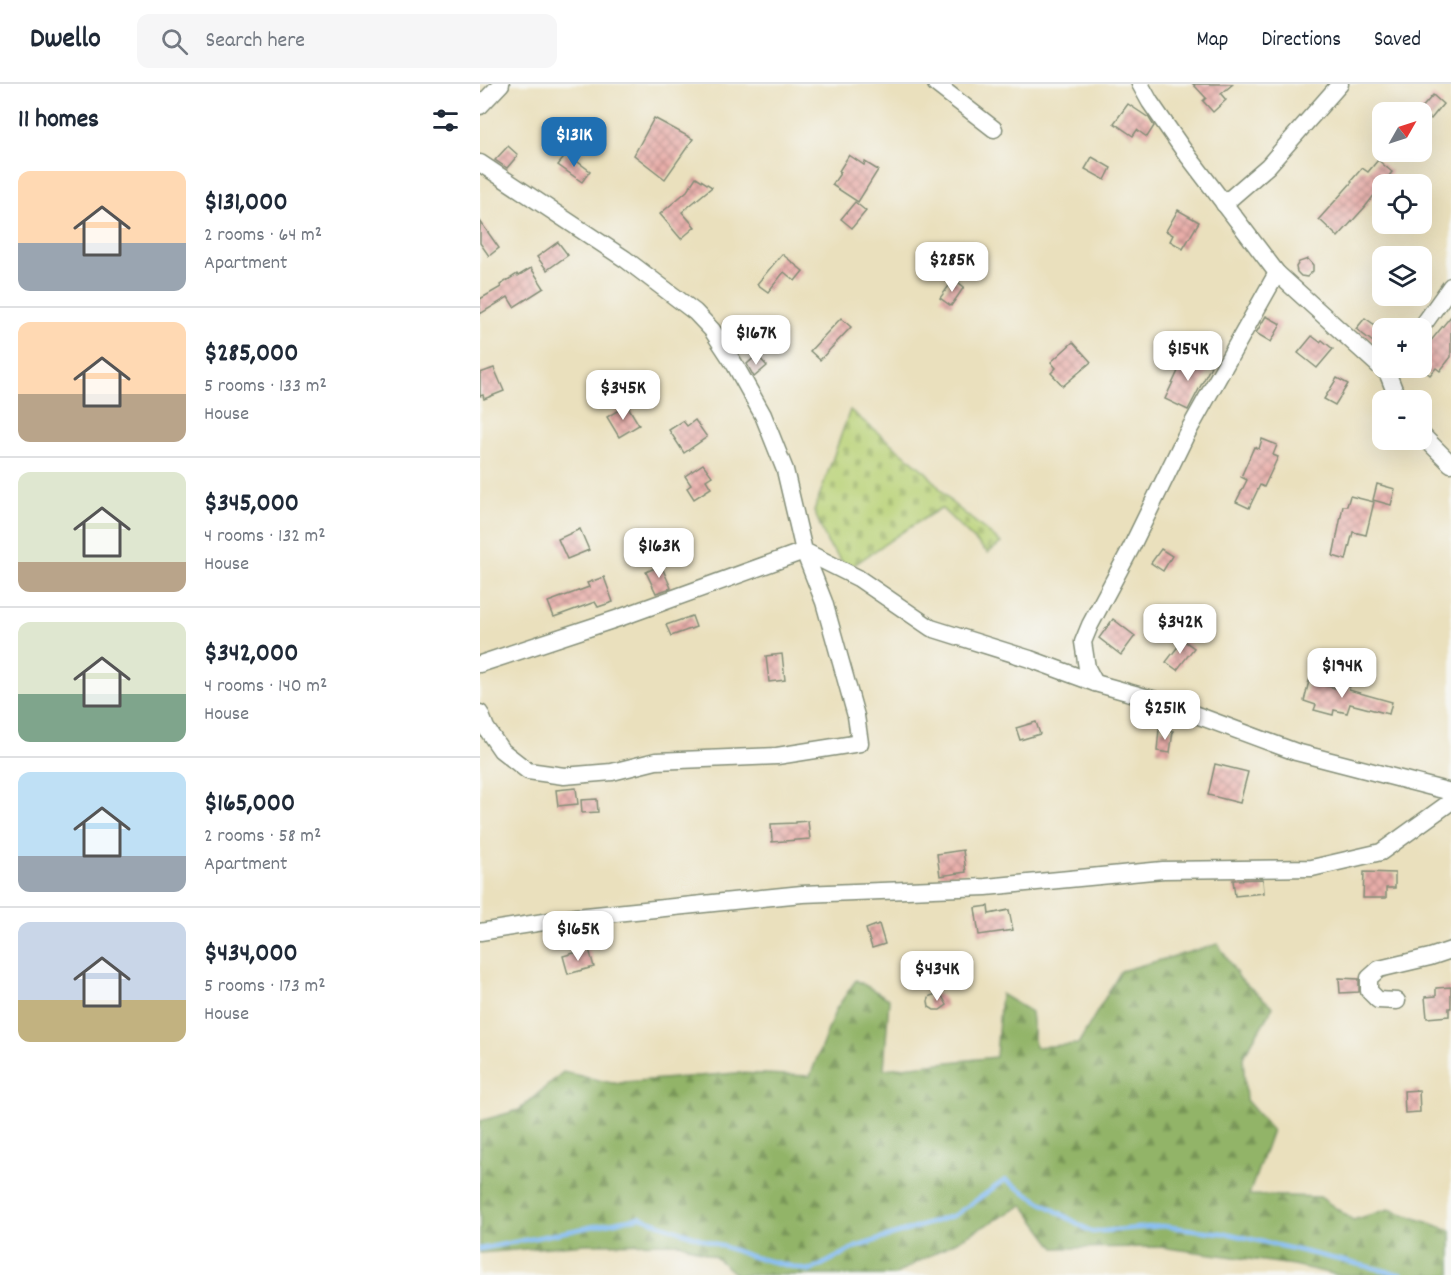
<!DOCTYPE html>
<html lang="en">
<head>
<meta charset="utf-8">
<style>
  :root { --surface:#fff; --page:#f6f6f7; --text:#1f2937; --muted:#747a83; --line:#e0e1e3; --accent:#1f6fb2 }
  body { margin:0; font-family:Dekko,sans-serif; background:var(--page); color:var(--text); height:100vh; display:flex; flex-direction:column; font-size:22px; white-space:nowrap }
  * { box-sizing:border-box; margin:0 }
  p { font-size:20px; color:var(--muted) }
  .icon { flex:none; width:33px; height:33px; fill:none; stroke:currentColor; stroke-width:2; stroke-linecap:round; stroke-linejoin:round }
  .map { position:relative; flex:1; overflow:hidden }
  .drawer { display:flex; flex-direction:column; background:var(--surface); width:480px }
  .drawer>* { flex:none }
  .needle { width:39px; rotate:51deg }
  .fabs { position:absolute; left:892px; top:18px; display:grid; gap:12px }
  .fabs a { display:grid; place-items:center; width:60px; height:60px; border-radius:12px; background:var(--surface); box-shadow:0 6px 24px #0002; font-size:30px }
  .price { position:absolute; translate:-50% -51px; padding:0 14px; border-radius:12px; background:#fff; color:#222; font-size:20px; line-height:39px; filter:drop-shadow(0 2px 3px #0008) }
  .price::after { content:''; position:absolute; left:50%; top:36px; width:18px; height:14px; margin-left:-9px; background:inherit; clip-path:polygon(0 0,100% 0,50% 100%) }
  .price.on { background:var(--accent); color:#fff }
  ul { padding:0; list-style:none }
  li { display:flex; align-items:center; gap:18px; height:150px; padding:0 18px }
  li+li { border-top:2px solid var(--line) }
  li span { display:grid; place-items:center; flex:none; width:168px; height:120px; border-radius:12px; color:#555 }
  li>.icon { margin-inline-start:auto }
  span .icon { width:72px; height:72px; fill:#fffc; stroke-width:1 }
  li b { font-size:26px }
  h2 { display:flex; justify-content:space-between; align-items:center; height:72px; padding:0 18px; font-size:26px }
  header { display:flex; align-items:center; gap:36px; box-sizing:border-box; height:84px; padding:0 30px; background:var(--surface); border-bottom:2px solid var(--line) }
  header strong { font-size:28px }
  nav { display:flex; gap:33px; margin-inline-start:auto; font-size:21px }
  .search { width:420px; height:54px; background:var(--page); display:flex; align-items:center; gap:15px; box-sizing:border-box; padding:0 21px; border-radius:12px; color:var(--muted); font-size:22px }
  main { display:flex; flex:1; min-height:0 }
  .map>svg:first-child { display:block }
  .forest { fill:url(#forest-firs); stroke:#58784e; stroke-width:1.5 }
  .cemetery { fill:url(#cemetery-stones); stroke:#6c8856; stroke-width:1.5 }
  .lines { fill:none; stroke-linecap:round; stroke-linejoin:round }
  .stream { stroke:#83bcf4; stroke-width:4.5 }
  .building { fill:url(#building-cross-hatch) }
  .minor-casing { stroke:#848e78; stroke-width:19 }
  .minor { stroke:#fff; stroke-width:16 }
</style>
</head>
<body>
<header>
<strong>Dwello</strong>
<div class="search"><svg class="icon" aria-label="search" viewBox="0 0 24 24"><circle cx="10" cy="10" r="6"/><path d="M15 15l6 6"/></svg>Search here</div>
<nav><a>Map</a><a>Directions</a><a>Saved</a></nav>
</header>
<main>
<section class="drawer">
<h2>11 homes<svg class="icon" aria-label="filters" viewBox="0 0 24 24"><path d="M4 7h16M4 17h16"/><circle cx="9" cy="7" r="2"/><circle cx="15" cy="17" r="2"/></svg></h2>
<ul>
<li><span style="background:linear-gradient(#ffd9b3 60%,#9aa5b1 0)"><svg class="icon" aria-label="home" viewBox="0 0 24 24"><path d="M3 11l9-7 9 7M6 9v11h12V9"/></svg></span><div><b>$131,000</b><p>2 rooms · 64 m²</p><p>Apartment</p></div></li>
<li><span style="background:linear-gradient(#ffd9b3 60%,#b9a48a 0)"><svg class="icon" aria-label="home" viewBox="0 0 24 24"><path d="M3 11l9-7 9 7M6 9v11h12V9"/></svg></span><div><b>$285,000</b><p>5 rooms · 133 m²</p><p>House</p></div></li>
<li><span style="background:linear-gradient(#dfe7d0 75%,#b9a48a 0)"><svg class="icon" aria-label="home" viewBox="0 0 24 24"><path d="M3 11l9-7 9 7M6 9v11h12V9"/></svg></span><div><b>$345,000</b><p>4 rooms · 132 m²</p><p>House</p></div></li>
<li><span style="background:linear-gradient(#dfe7d0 60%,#7fa58c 0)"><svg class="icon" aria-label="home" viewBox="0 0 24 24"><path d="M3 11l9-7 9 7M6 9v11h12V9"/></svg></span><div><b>$342,000</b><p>4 rooms · 140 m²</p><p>House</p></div></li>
<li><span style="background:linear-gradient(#bfe0f5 70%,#9aa5b1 0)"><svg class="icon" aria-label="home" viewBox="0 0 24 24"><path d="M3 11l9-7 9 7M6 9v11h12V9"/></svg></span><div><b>$165,000</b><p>2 rooms · 58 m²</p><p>Apartment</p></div></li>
<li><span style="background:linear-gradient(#c9d6e8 65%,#c2b280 0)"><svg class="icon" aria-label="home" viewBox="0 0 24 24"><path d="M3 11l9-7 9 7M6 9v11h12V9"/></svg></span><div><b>$434,000</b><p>5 rooms · 173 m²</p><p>House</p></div></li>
</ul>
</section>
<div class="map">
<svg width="971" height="1191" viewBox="0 0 971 1191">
  <defs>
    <pattern id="forest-firs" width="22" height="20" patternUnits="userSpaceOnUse" patternTransform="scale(1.5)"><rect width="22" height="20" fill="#92b468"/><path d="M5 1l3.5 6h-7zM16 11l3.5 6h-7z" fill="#779456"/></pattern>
    <pattern id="cemetery-stones" width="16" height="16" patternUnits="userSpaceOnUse" patternTransform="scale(1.5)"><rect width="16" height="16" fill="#b9d277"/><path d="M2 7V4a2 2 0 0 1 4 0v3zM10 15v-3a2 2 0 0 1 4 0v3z" fill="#9fb568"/></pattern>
    <pattern id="building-cross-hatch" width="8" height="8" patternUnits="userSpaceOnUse" patternTransform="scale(1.5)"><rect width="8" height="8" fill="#e8ada9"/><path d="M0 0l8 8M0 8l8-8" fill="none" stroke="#bb8e8a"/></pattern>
  </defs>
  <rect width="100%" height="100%" fill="#f6f6f2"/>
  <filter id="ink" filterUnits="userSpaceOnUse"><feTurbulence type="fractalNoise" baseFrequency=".0167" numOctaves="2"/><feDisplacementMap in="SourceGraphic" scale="12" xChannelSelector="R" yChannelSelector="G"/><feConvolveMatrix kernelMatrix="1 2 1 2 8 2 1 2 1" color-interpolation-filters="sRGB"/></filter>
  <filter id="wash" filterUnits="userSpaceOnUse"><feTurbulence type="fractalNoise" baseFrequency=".008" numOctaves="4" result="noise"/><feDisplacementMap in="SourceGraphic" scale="24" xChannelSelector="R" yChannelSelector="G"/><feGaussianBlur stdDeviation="1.35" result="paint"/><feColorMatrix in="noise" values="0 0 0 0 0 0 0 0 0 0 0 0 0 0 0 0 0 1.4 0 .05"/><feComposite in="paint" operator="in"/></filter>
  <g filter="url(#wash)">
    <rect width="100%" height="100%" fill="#eae0bd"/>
    <path class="forest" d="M738,860L760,895L793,923L763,973L766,1016L792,1046L769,1111L840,1113L873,1136L909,1125L970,1146L971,1147V1191H857L813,1181L680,1163L575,1164L543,1121L414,1191H256L235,1173L200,1159L105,1160L0,1169V1037L39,1026L83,988L132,999L256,989L330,992L356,925L376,896L409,915L404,985L516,973L521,910L551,928L555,963L598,960L641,887Z"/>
    <path class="cemetery" d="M370,326L447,389L472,419L521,459L508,469L461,424L424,447L368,485L348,460L334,427Z"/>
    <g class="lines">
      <path class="stream" d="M0,1165L160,1133L273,1173L330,1187L376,1163L475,1131L525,1096L564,1120L612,1148L682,1142L750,1150L923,1191"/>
    </g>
    <g id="blocks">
      <g class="building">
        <path d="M713,0H753L741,10L746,16L733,28L723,17L726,14Z"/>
        <path d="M953,11L963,20L951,35L940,26Z"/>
        <path d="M648,20L669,34L674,42L667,53L657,46L653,52L634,39Z"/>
        <path d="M174,34L213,55L185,95L154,71Z"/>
        <path d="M28,62L38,71L27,84L15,76Z"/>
        <path d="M87,70L110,87L102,98L78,81Z"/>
        <path d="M369,71L384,81L385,78L398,86L378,118L352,101L361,88L359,87Z"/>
        <path d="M612,73L631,84L625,96L605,85Z"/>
        <path d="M898,76L912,88L885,123L858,153L839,135L872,98L871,97L882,84L888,88Z"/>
        <path d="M216,93L232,103L202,128L215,143L201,155L180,130L207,107Z"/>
        <path d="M375,118L386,127L372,144L361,135Z"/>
        <path d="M698,126L719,138L703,165L690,157L693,151L686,147Z"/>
        <path d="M0,137L19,164L9,172L0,159Z"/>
        <path d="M78,158L88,171L67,186L57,173Z"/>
        <path d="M302,170L323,187L315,197L304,188L288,208L277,200Z"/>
        <path d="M828,175L833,181V187L827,193L821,192L817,188L816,183L819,178Z"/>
        <path d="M51,184L64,204L34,223L28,213L0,230V215L21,203L20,201L37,190L38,192Z"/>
        <path d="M474,195L484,203L471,222L460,214Z"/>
        <path d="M786,232L801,240L791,258L776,249Z"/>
        <path d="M971,232V273L960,287L956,284L950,291L942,285V263L948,256L950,258Z"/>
        <path d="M361,234L371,243L340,276L330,267Z"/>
        <path d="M885,234L902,246L893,258L876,245Z"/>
        <path d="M832,252L840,258L842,256L853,265L837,284L818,269Z"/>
        <path d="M593,258L611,278L583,302L571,289L576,284L571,278Z"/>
        <path d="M706,270L731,282L708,326L685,315Z"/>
        <path d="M277,271L287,282L274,293L267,280Z"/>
        <path d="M14,284L24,307L4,315L3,311L0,312V289Z"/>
        <path d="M857,294L868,300L855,321L844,315Z"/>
        <path d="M147,321L159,341L139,353L127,333Z"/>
        <path d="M215,336L227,353L204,369L189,346L203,337L207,342Z"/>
        <path d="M782,355L797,361L793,371L798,373L784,403L780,401L769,424L756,418L767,396L761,393L774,363L779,365Z"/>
        <path d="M223,380L232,392L226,396L231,404L214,415L207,404L211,401L205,392Z"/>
        <path d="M897,400L915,405L911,421L893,416Z"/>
        <path d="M870,412L894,418L886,451L873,448L866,476L853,472L863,422H867Z"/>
        <path d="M100,445L109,466L87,475L78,455Z"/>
        <path d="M681,465L692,472L683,487L671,479Z"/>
        <path d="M181,481L191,504L176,509L166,488Z"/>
        <path d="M124,493L133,518L118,523L115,518L74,533L68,518L109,503L107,499Z"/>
        <path d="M212,532L216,543L191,552L186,541Z"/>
        <path d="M633,535L655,552L641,571L619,554Z"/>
        <path d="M703,556L714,564L697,586L686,578Z"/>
        <path d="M302,570L305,596L289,598L286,572Z"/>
        <path d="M829,597L855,604L857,598L870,601L869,606L912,618L909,630L870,620L867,629L854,626L853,631L834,626L836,621L824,617Z"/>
        <path d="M556,638L560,650L540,656L536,644Z"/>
        <path d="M679,645L693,647L690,669L677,667Z"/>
        <path d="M735,680L768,688L760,719L728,711Z"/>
        <path d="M96,704L98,720L78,722L76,706Z"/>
        <path d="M117,715L118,728L102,729L101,716Z"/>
        <path d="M328,737L330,755L292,758L291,740L316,739V738Z"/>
        <path d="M483,766L486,788L460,792L457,770Z"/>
        <path d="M884,788L915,789V804H906V814H883Z"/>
        <path d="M783,795L784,809L755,812L753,796Z"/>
        <path d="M508,822L509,830L529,826L533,846L499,851L495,824Z"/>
        <path d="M399,840L405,860L392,864L386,845Z"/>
        <path d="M109,865L114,883L88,890L83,872Z"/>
        <path d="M859,894L879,895V908L860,909Z"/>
        <path d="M971,903V924H969V932L947,934L945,913L956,912V904Z"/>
        <path d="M457,910L462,912L467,921L460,926H454L449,923L448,917L450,912Z"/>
        <path d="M939,1006L940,1028L925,1029L924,1007Z"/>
      </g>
    </g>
  </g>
  <g filter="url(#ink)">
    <use href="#blocks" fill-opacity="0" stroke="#848e78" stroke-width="1.5"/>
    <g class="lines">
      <defs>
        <g id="minor">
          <path d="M456,0L514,45"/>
          <path d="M660,0L670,18L702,64L797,189L908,290"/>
          <path d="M0,22L21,0"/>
          <path d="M0,79L145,175L215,228L232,246L255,281L283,331L305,386L324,467L378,494L451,544L550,575L615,599L676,616L816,668L971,708"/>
          <path d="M744,120L788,82L860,0"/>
          <path d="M941,244L971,202"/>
          <path d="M913,284L908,290L918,316"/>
          <path d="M942,351L971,380"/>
          <path d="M0,580L139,534L324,467L344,518L376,632L380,659L297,672L176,677L132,688L84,692L48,687L21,666L6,644L0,629"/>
          <path d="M615,599L607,584L603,558L610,541L651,464L706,351L797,189"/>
          <path d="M0,848L96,833L322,810L506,803L683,786L832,784L901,768L969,719L971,713"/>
          <path d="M917,917L898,916L889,907V894L899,885L950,873L971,866"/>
        </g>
      </defs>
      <use href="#minor" class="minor-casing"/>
      <use href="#minor" class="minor"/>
    </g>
  </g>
</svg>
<div class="fabs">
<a><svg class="needle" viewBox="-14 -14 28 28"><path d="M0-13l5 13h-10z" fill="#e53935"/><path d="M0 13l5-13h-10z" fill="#747a83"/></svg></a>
<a><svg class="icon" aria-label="locate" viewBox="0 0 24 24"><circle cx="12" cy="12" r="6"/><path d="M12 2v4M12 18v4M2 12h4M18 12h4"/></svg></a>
<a><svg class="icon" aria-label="layers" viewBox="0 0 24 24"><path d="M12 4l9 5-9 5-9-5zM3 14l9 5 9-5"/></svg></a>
<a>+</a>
<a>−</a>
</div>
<b class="price on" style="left:94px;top:84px">$131K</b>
<b class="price" style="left:472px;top:209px">$285K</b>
<b class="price" style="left:276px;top:282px">$167K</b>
<b class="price" style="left:708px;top:298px">$154K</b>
<b class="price" style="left:143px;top:337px">$345K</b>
<b class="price" style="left:179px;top:495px">$163K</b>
<b class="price" style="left:700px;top:571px">$342K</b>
<b class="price" style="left:862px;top:615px">$194K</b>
<b class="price" style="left:685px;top:657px">$251K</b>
<b class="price" style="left:98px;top:878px">$165K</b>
<b class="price" style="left:457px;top:918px">$434K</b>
</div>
</main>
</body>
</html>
